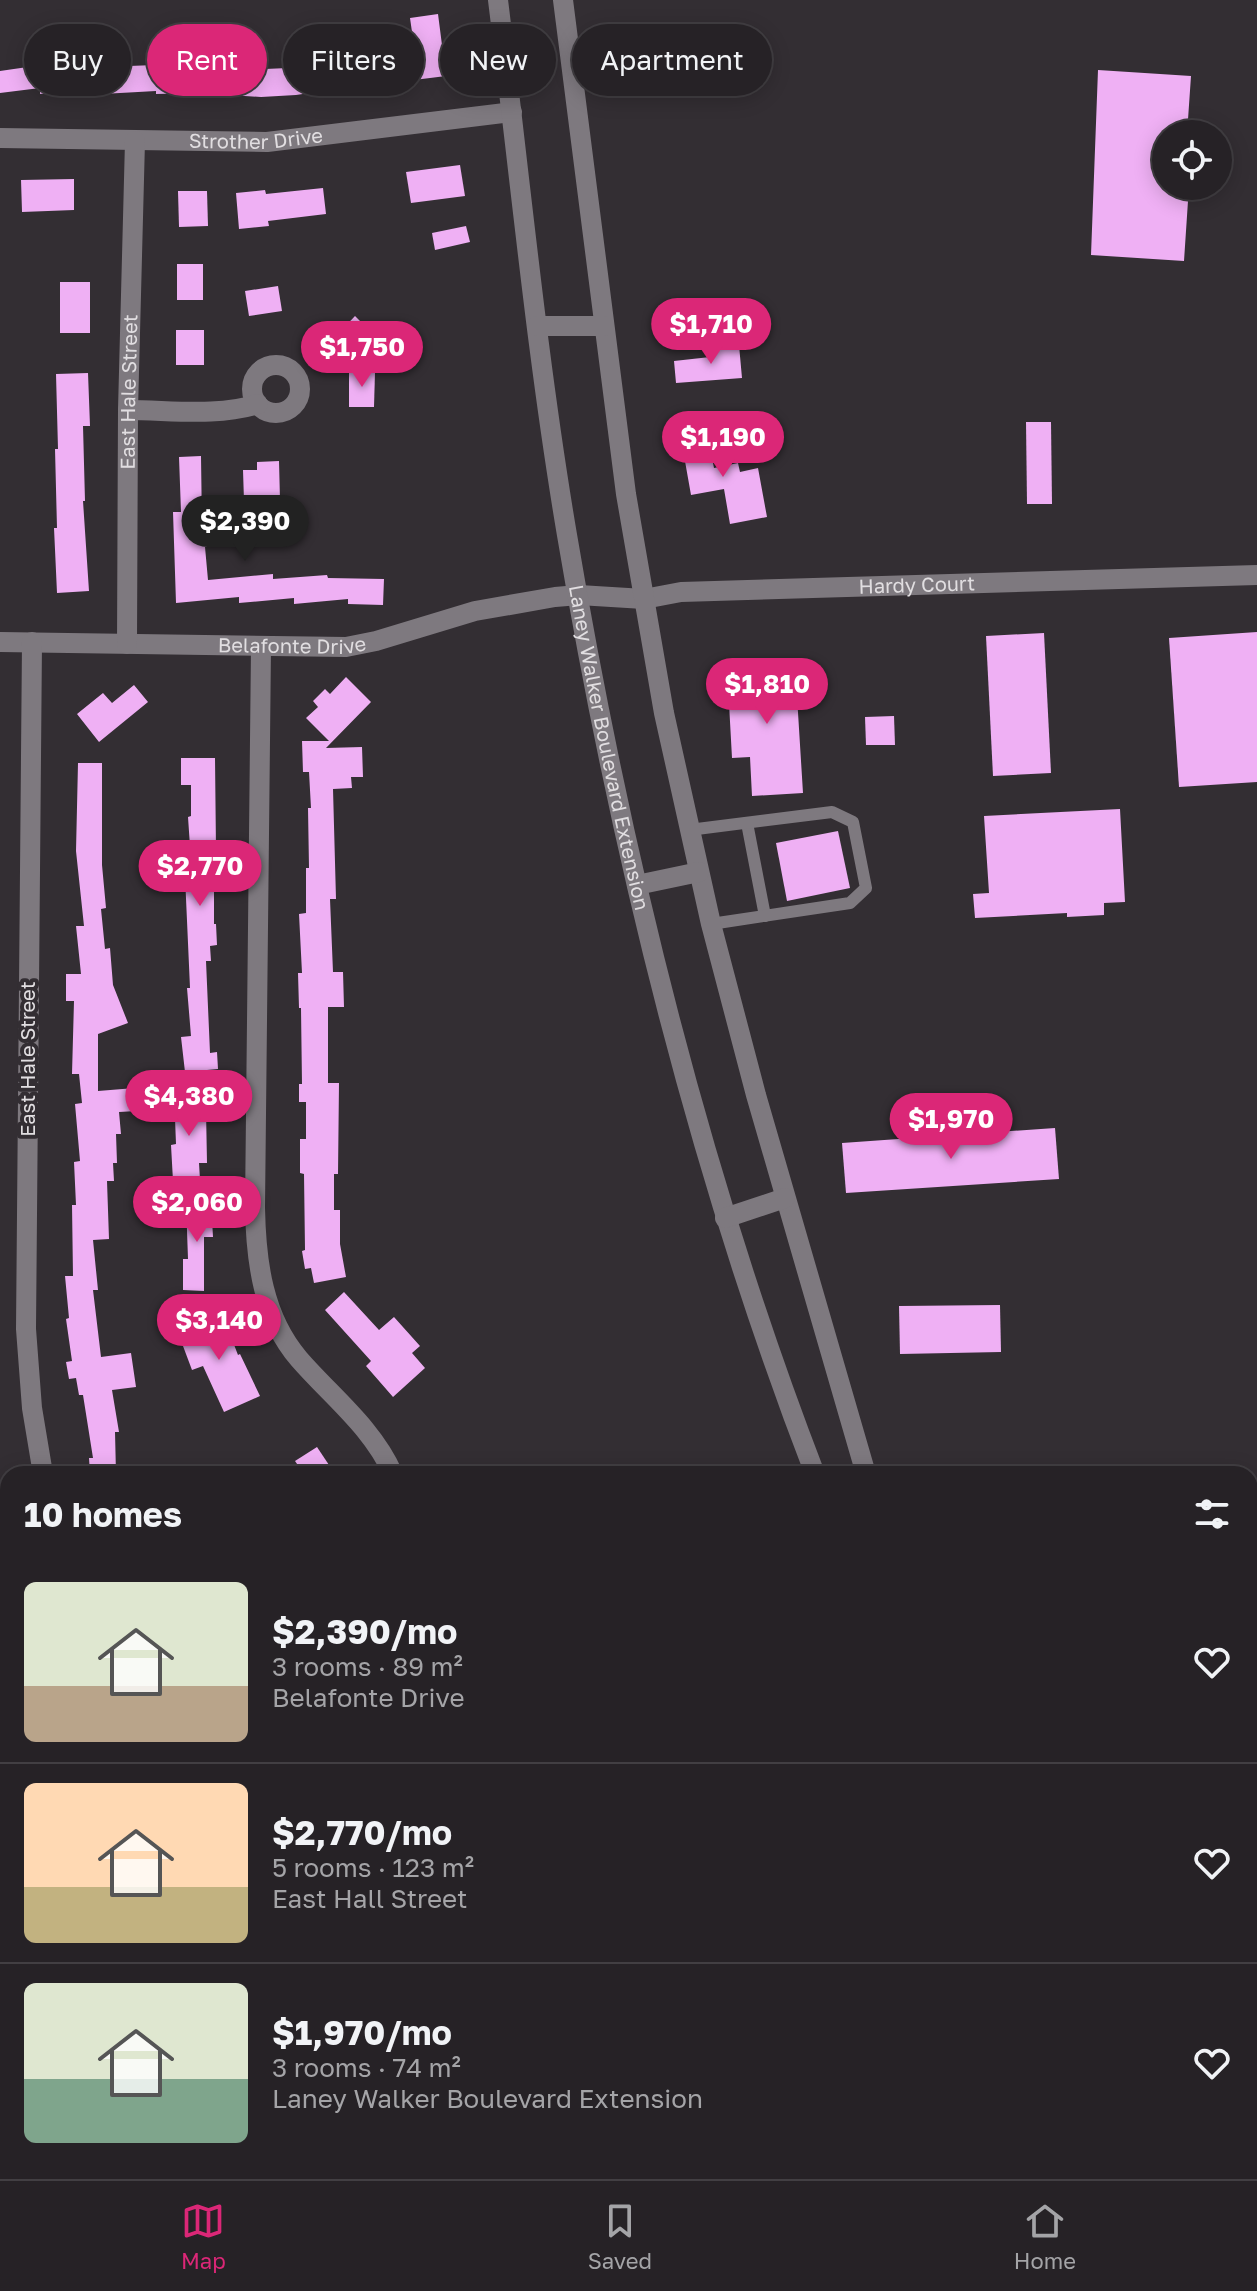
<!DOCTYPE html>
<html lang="en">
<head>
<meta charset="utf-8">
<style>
  :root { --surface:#262226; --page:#322f32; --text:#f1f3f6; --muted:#a4a4a7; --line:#423f43; --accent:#db2777 }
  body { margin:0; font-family:"Golos Text",sans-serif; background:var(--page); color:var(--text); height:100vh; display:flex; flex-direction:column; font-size:30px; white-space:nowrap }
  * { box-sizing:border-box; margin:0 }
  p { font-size:26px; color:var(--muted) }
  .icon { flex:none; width:44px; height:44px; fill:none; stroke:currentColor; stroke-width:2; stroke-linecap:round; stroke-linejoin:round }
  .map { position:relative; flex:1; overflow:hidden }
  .sheet { position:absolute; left:0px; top:1466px; width:1258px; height:714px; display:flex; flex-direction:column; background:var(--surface); border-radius:24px 24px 0 0; box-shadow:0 4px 20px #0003,0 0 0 2px var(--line) }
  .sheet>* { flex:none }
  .banner { position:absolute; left:24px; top:24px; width:800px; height:72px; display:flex; gap:16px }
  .buttons { position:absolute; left:1152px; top:120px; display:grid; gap:16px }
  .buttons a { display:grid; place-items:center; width:80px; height:80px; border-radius:50%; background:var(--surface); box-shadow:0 4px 20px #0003,0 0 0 2px var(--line); font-size:40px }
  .price { position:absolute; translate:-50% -68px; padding:0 18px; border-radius:28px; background:var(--accent); color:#fff; font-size:26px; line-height:52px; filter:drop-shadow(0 2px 4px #0008) }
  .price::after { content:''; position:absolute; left:50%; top:48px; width:24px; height:18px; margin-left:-12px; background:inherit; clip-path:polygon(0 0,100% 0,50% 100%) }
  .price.selected { background:#222; color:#fff }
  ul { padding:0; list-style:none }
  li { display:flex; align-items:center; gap:24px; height:200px; padding:0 24px }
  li+li { border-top:2px solid var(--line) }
  li span { display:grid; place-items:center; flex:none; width:224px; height:160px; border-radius:12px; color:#555 }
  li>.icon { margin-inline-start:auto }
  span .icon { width:96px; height:96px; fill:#fffc; stroke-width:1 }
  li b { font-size:34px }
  h2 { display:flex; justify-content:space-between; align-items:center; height:96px; padding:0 24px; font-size:34px }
  .chip { padding:0 28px; border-radius:36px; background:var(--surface); box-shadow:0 4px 20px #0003,0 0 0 2px var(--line); font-size:28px; line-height:72px }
  .chip.selected { background:var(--accent); color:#fff }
  .tabs { display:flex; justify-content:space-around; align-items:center; height:112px; border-top:2px solid var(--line); background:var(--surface); font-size:22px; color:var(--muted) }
  .tabs a { display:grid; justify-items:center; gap:4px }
  .tabs .selected { color:var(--accent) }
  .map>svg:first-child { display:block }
  .building { fill:#efb0f4 }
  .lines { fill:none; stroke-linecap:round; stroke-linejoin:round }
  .service { stroke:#7e797f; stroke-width:12 }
  .minor { stroke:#7e797f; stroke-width:20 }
  .secondary { stroke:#7e797f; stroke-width:20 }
  .labels { text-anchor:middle; stroke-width:8; stroke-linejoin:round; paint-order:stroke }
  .street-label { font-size:20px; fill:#e1dee1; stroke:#332e33 }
</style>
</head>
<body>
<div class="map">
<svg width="1257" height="2179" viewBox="0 0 1257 2179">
  <rect width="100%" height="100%" fill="#332e33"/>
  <g class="building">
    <path d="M438,14L446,76L398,82L399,86L379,89L378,83L296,95L261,97L200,93L156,94V91L102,94V85L40,94V88L0,93V71L76,60L77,68L155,65V46L190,45V66L242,68V70L310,67L346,60L347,62L415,53L410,18Z"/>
    <path d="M1098,70L1191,76L1187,134H1166V186H1189L1184,261L1091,255Z"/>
    <path d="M460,165L465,196L411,203L406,172Z"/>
    <path d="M74,179V210L22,212L21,180Z"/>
    <path d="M323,188L326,214L268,221L269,226L239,229L236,193L265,190L266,194Z"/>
    <path d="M178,191H207L208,226L179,227Z"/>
    <path d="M466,226L470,242L435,250L432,233Z"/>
    <rect x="177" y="264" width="26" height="36"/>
    <rect x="60" y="282" width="30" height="51"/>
    <path d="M278,286L282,311L249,316L245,291Z"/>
    <path d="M355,316L371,332L355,349L338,334Z"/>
    <rect x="176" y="330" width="28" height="35"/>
    <path d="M739,345L742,378L676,383L674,361L710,357L709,348Z"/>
    <path d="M349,371L375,372L374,407H349Z"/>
    <path d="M88,373L90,426H83L85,501H83L89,591L57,593L54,528H57L55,449H58L56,374Z"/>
    <path d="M1026,422H1051L1052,504H1027Z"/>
    <path d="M706,428L714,468L738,463L740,472L758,468L767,517L730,524L724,489L691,495L680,433Z"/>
    <path d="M201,456L202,526H212L213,547H205L208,580L273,574V579L327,575L328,578L384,579L383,605L348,604V599L294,604V598L239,603V597L176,603L173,512H181L179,457Z"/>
    <path d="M279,461L280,500L244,501L243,470H257V462Z"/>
    <path d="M1257,632V782L1179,787L1169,638Z"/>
    <path d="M1044,633L1051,773L993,776L986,636Z"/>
    <path d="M795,664L803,793L752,796L750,757L732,758L727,667Z"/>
    <path d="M346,677L371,702L326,748L362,747L363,777H351L352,788L333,789L336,899H330L333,972H343L344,1007H328V1083H339L338,1174H334V1210H340V1244L346,1277L314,1283L311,1268L305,1269L302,1251L305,1250L304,1174L300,1173V1139H306V1102H299V1084H302L301,1008H299L298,973H302L299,914L306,913V868H309L308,808H311L309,772H303L302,741H329L306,718L318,707L313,701L325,689L330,694Z"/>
    <path d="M134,685L148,702L99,742L77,714L103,693L112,703Z"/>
    <path d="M894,716L895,745H866L865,717Z"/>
    <path d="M181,758H215L216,850L214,851V924H216L217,945L210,946L211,961H206L210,1053L217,1052L218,1069L185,1072L181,1037L191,1036L187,988H190L185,876H192L188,817L191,816V785H181Z"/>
    <path d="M78,763H102V865L106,908L101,909L105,949L110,948L113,985L128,1023L98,1034V1091L135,1088L137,1111L119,1112L121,1134H116L117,1163H113L114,1181H107L109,1239L93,1240L98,1290H93L101,1357L131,1353L136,1387L112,1390L119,1432H115L116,1474H90L89,1458H93L83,1395H79L76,1378L69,1379L66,1362L72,1361L66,1319L69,1318L65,1276H73L72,1205H76L74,1162L80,1161L75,1104L82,1103L79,1074H72L74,1001H66V974H81L76,926H84L76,851Z"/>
    <path d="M1120,809L1125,902L1104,903V915L1067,917V913L975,918L973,894L989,893L984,816Z"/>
    <path d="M838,831L850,888L787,901L776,843Z"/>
    <path d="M199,1092V1110H206L207,1163H199L200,1180L173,1181L171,1145L176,1144L174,1093Z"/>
    <path d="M1055,1128L1059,1179L846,1193L842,1143Z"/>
    <path d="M211,1201L213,1237H204V1291L183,1290V1259H188L186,1202Z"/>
    <path d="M344,1292L379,1330L394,1317L420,1346L412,1353L425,1368L393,1397L366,1366L371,1361L325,1310Z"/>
    <path d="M1000,1305L1001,1352L900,1354L899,1306Z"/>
    <path d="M215,1315L221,1332L228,1329L238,1355L240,1354L260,1396L224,1412L203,1366L192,1370L177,1330Z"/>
    <path d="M317,1447L335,1474H304L295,1461Z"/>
  </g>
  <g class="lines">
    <g class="service">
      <path d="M747,823L765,916"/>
      <path d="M689,830L832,812L853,822L866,888L850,903L711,924"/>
      <path d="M1250,1698L1257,1697"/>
      <path d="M1250,1973H1257"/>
      <path d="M1250,2152H1257"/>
      <path d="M1218,2179V2172"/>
    </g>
    <g class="minor">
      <path id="s1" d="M0,138L267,142L512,112"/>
      <circle cx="276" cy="389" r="24"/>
      <path d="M128,410C170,410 218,417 258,404"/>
      <path id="s2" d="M0,642L346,647L376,641L475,611L555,597L579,595L644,599L681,592L1257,575"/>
      <path d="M32,642L26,1329L32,1408L43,1474"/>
      <path id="s3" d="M127,644L128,410L135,141"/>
      <path d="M261,647L255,1208C256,1262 263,1317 299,1359C332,1397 372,1427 393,1474"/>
      <path d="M1250,1612L1257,1610"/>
      <path d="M126,2179L133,2172"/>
    </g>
    <g class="secondary">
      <path id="s4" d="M498,0C520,178 537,358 567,535C621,855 698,1171 815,1474"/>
      <path d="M563,0L626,494L664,713L711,924L756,1095L866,1474"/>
      <path d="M537,326H604"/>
      <path d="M637,885L699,872"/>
      <path d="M725,1218L785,1198"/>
      <path d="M0,1626H8"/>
      <path d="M1156,2172L1158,2179"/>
    </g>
  </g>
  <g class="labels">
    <g class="street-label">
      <text dy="7" stroke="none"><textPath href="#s1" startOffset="256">Strother Drive</textPath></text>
      <text dy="7" stroke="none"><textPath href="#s3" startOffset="252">East Hale Street</textPath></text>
      <text dy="7" stroke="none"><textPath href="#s2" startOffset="924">Hardy Court</textPath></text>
      <text dy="7" stroke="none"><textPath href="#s2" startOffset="292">Belafonte Drive</textPath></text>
      <text dy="7" stroke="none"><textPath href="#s4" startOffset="756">Laney Walker Boulevard Extension</textPath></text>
      <text transform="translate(28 1059) rotate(-90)" y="7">East Hale Street</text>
    </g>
  </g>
</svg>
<div class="buttons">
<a><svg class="icon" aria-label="locate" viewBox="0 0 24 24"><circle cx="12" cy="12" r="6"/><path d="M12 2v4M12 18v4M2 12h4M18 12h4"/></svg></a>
</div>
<b class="price" style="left:711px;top:366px">$1,710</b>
<b class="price" style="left:362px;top:389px">$1,750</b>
<b class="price" style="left:723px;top:479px">$1,190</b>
<b class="price selected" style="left:245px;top:563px">$2,390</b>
<b class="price" style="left:767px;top:726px">$1,810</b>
<b class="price" style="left:200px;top:908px">$2,770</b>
<b class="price" style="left:189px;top:1138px">$4,380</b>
<b class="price" style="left:951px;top:1161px">$1,970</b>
<b class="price" style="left:197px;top:1244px">$2,060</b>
<b class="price" style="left:219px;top:1362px">$3,140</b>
<div class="banner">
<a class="chip">Buy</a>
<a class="chip selected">Rent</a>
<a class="chip">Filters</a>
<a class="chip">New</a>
<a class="chip">Apartment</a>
</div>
<section class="sheet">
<h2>10 homes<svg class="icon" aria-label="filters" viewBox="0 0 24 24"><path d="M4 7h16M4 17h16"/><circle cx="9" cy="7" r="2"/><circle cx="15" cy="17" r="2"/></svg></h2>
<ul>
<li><span style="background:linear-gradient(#dfe7d0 65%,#b9a48a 0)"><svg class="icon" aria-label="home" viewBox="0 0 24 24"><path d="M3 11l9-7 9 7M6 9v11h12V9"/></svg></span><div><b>$2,390/mo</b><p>3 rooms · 89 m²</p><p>Belafonte Drive</p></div><svg class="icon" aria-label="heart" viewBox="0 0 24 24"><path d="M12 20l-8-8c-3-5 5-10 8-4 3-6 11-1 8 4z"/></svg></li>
<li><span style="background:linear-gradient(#ffd9b3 65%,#c2b280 0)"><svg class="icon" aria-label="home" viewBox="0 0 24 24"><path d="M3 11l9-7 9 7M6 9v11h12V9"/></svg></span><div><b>$2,770/mo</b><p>5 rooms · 123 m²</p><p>East Hall Street</p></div><svg class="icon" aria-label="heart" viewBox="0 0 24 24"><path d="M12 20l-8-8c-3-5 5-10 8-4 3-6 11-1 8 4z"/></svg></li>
<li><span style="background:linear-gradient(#dfe7d0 60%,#7fa58c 0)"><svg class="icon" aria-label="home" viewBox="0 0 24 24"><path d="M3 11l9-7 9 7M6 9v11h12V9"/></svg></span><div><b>$1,970/mo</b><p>3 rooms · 74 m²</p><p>Laney Walker Boulevard Extension</p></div><svg class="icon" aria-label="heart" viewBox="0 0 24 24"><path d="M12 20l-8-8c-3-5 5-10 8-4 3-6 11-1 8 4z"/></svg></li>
</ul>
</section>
</div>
<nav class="tabs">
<a class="selected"><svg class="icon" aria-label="map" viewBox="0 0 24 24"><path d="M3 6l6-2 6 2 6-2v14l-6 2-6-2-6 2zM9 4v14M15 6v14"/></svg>Map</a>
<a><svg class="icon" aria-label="saved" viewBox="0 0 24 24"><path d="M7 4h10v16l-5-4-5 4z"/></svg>Saved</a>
<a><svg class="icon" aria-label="home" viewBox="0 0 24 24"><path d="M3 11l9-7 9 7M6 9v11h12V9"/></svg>Home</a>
</nav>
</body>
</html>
